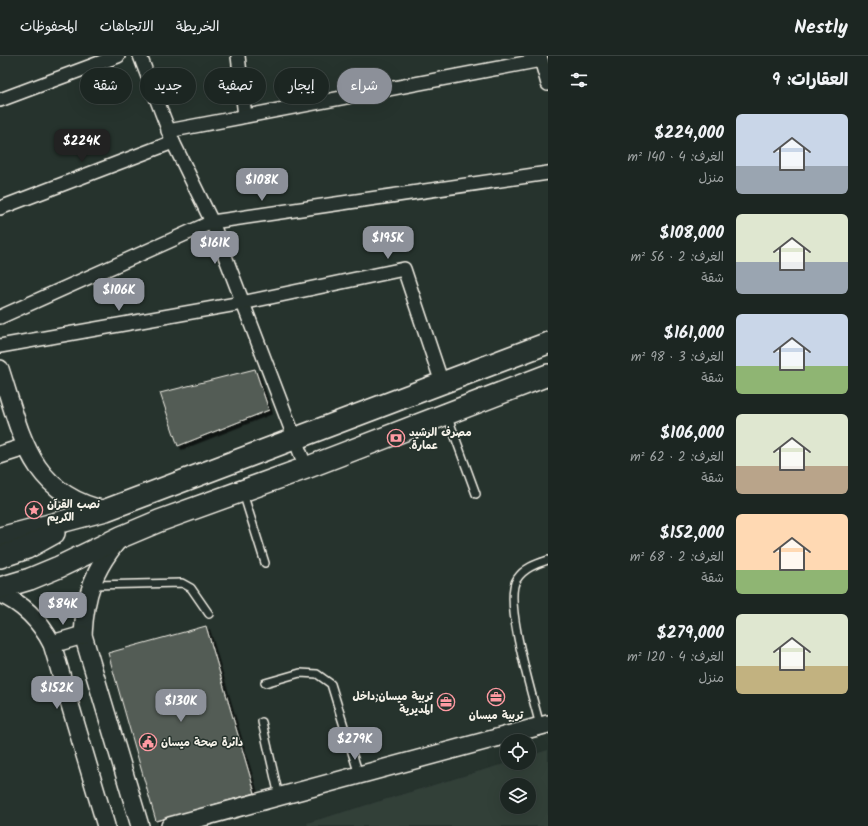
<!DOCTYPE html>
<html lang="ar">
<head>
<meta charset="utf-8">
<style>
  :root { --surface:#1c2622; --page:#29322f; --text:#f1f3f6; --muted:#a0a5a5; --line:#3a4340; --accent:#8c9099 }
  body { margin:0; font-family:Kalam,"Playpen Sans Arabic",sans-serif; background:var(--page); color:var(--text); direction:rtl; height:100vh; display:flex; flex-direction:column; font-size:15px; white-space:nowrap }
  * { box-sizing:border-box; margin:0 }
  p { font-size:13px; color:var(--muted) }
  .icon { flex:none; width:22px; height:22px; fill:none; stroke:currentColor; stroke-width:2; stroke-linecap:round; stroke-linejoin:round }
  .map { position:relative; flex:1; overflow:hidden; direction:ltr }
  .side { display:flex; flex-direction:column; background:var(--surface); width:320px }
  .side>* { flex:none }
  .guide { position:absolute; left:12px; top:12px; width:380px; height:36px; direction:rtl; display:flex; gap:8px }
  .buttons { position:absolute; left:500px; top:678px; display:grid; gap:8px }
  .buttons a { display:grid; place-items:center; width:36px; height:36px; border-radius:50%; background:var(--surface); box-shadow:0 4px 16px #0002,0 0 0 1px var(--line); font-size:20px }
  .price { position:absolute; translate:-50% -34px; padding:0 9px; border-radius:8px; background:var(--accent); color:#fff; font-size:13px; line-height:26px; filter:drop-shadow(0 1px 2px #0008) }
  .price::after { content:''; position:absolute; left:50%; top:24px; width:12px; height:9px; margin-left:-6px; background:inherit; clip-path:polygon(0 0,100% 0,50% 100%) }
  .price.on { background:#222; color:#fff }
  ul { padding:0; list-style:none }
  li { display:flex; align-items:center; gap:12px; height:100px; padding:0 20px }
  li span { display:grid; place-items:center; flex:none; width:112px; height:80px; border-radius:6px; color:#555 }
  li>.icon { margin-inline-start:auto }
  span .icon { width:48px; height:48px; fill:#fffc; stroke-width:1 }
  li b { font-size:17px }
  h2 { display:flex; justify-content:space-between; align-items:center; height:48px; padding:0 20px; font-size:17px }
  .pill { padding:0 14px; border-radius:18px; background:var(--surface); box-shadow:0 4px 16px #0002,0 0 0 1px var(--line); font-size:14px; line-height:36px }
  .pill.on { background:var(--accent); color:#fff }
  header { display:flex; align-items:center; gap:24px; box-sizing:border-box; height:56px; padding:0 20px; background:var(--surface); border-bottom:1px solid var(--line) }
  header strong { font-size:19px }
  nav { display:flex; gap:22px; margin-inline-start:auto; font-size:14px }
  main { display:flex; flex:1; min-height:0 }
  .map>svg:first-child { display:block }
  .built { fill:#333f39; fill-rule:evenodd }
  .building { fill:#525c55; stroke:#f4f1e8; filter:url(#shadow) }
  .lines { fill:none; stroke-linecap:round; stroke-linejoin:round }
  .service-casing { stroke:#f4f1e8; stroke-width:10 }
  .minor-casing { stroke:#f4f1e8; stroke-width:16 }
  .tertiary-casing { stroke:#f4f1e8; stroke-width:20 }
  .primary-casing { stroke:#f4f1e8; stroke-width:24 }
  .service { stroke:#26332d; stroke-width:7 }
  .minor { stroke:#26332d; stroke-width:13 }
  .tertiary { stroke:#26332d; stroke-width:17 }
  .primary { stroke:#26332d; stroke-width:21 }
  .labels { text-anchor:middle; stroke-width:3; stroke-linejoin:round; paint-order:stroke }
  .poi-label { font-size:11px; font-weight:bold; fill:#f4f1e8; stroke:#26332d; text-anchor:start }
</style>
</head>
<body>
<header>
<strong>Nestly</strong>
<nav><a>الخريطة</a><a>الاتجاهات</a><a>المحفوظات</a></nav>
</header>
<main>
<section class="side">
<h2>العقارات: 9<svg class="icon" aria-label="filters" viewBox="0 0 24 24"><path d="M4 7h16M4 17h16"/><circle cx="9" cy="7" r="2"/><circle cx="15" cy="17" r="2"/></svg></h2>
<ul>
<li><span style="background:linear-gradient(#c9d6e8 65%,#9aa5b1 0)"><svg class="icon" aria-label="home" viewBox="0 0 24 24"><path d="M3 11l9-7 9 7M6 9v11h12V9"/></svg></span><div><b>$224,000</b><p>الغرف: 4 · 140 m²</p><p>منزل</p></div></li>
<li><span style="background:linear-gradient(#dfe7d0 60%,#9aa5b1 0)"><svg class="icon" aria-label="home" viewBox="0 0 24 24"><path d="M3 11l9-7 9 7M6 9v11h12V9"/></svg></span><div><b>$108,000</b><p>الغرف: 2 · 56 m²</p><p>شقة</p></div></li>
<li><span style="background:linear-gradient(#c9d6e8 65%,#8fb573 0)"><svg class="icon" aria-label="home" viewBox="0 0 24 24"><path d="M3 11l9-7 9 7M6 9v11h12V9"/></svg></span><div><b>$161,000</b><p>الغرف: 3 · 98 m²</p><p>شقة</p></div></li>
<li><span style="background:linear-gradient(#dfe7d0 65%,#b9a48a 0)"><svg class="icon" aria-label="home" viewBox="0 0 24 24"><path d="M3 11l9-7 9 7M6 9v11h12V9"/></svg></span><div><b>$106,000</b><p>الغرف: 2 · 62 m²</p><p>شقة</p></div></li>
<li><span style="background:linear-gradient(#ffd9b3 70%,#8fb573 0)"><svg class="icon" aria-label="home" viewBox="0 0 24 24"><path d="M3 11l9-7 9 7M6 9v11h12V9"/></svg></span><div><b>$152,000</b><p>الغرف: 2 · 68 m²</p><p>شقة</p></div></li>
<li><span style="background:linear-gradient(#dfe7d0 65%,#c2b280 0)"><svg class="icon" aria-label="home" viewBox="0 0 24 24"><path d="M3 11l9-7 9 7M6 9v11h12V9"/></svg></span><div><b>$279,000</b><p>الغرف: 4 · 120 m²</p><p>منزل</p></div></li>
</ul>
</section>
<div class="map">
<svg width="548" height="770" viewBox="0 0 548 770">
  <defs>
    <filter id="shadow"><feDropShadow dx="3.5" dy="3.5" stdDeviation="0" flood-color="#0009"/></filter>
  </defs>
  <rect width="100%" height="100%" fill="#26332d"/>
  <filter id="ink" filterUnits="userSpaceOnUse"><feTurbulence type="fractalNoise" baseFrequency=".025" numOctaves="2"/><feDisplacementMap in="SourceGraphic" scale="8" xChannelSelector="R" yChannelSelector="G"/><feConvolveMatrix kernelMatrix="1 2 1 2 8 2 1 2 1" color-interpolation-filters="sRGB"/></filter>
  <g filter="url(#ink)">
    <path class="built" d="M548,694V770H308L307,767L507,707H529V700ZM507,729H529V751H507Z"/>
    <g class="building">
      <path d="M255,313L269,354L178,390L160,337Z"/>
      <path d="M206,570L255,737L156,765L108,597Z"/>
    </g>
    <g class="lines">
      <defs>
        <g id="service">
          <path d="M447,359L476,438"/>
          <path d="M243,437L265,507"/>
          <path d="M93,529L182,527L191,532L209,558"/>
          <path d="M265,627L300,617L317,618L331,628L359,719"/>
          <path d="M262,666L279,740"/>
          <path d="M540,670C534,644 502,543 517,523C524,512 536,508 548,504"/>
        </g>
        <g id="minor">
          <path d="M140,0L173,86L212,166L306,412"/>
          <path d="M238,0L245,60"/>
          <path d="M540,0L548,28"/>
          <path d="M0,44L118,0"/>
          <path d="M168,75L541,4"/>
          <path d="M0,152L173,86"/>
          <path d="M0,261L212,166L548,117"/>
          <path d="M0,290L242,247L404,213L442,327"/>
        </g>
        <g id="tertiary">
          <path d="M0,313C21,377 29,438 106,454"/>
          <path d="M0,399L25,391"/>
          <path d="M120,482C94,513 85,538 83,579L140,770"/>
          <path d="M0,538C24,548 40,565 52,588L106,770"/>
          <path d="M52,588L83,579"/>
          <path d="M170,770L548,668"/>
        </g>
        <g id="primary">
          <path d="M0,482L106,454L548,287"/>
          <path d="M0,501L27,492L54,477"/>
          <path d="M0,532L30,523L59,511L121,481L159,465L306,412L548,319"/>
        </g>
      </defs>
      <use href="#service" class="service-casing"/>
      <use href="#minor" class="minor-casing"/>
      <use href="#tertiary" class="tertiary-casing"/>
      <use href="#primary" class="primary-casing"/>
      <use href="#service" class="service"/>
      <use href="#minor" class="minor"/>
      <use href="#tertiary" class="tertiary"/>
      <use href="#primary" class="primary"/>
    </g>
  </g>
  <defs>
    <symbol id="bank-ring" viewBox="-11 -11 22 22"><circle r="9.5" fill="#26332d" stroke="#ff9aa2" stroke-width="1.5"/><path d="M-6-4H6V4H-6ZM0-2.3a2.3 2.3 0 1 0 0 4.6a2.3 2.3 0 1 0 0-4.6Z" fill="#ff9aa2"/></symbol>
    <symbol id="sight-ring" viewBox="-11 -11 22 22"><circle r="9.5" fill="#26332d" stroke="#ff9aa2" stroke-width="1.5"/><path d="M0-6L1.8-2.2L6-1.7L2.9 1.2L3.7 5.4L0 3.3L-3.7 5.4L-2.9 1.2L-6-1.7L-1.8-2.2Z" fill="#ff9aa2"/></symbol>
    <symbol id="office-ring" viewBox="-11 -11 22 22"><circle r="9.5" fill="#26332d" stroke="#ff9aa2" stroke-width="1.5"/><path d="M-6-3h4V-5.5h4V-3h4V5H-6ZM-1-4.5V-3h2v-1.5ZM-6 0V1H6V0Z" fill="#ff9aa2"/></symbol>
    <symbol id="civic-ring" viewBox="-11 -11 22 22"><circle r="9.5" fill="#26332d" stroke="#ff9aa2" stroke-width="1.5"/><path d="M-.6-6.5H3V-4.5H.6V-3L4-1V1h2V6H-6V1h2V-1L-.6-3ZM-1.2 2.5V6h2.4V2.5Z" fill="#ff9aa2"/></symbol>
  </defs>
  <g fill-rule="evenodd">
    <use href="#bank-ring" x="386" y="372" width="20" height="20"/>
    <use href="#sight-ring" x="24" y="444" width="20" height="20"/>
    <use href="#office-ring" x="486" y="631" width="20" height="20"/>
    <use href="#office-ring" x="436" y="636" width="20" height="20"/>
    <use href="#civic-ring" x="138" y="676" width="20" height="20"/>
  </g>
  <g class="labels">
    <g class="poi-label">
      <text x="409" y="380">مصرف الرشيد<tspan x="409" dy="13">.عمارة</tspan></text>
      <text x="47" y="452">نصب القرآن<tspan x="47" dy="13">الكريم</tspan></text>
      <text x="433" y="644" text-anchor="end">تربية ميسان;داخل<tspan x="433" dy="13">المديرية</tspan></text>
      <text x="496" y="663" text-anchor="middle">تربية ميسان</text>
      <text x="161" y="690">دائرة صحة ميسان</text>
    </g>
  </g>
</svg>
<div class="buttons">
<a><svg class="icon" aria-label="locate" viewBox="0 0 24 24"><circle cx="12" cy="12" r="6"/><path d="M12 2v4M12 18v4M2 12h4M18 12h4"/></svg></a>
<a><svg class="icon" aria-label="layers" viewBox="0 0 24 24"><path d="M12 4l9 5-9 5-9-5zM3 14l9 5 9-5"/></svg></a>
</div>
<b class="price on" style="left:82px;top:107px">$224K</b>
<b class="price" style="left:262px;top:146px">$108K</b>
<b class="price" style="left:388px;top:204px">$195K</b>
<b class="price" style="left:215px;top:209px">$161K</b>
<b class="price" style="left:119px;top:256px">$106K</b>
<b class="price" style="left:63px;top:570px">$84K</b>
<b class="price" style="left:57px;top:654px">$152K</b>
<b class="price" style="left:181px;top:667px">$130K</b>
<b class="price" style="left:355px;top:705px">$279K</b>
<div class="guide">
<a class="pill on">شراء</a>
<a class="pill">إيجار</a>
<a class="pill">تصفية</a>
<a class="pill">جديد</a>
<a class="pill">شقة</a>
</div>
</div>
</main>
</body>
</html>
